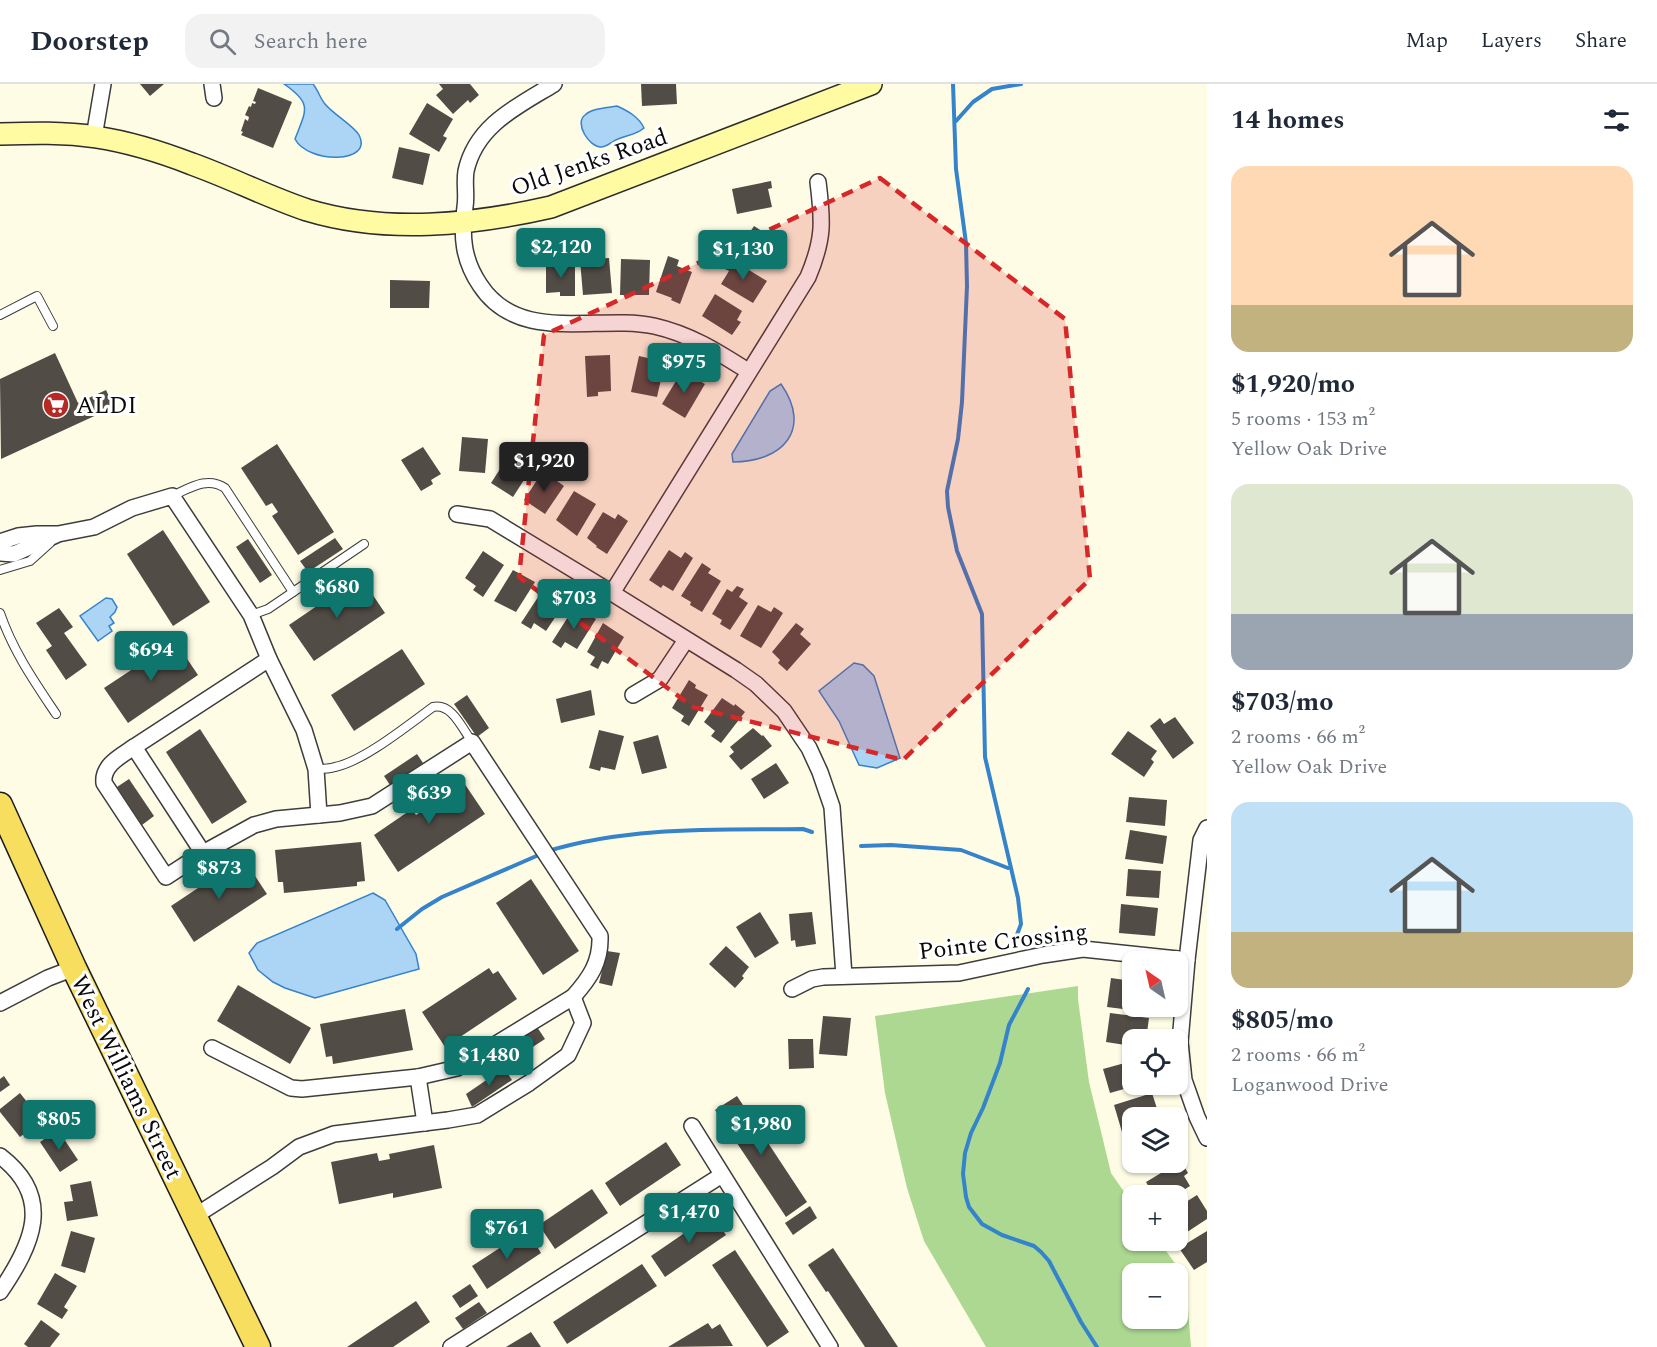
<!DOCTYPE html>
<html lang="en">
<head>
<meta charset="utf-8">
<style>
  :root { --surface:#fff; --page:#f2f2f3; --text:#1f2937; --muted:#747a83; --line:#e0e1e3; --accent:#0f766e }
  body { margin:0; font-family:Spectral,serif; background:var(--page); color:var(--text); height:100vh; display:flex; flex-direction:column; font-size:22px; white-space:nowrap }
  * { box-sizing:border-box; margin:0 }
  p { font-size:20px; color:var(--muted) }
  .icon { flex:none; width:33px; height:33px; fill:none; stroke:currentColor; stroke-width:2; stroke-linecap:round; stroke-linejoin:round }
  .map { position:relative; flex:1; overflow:hidden }
  .panel { display:flex; flex-direction:column; background:var(--surface); width:450px }
  .panel>* { flex:none }
  .needle { width:39px; rotate:326deg }
  .buttons { position:absolute; left:1122px; top:867px; display:grid; gap:12px }
  .buttons a { display:grid; place-items:center; width:66px; height:66px; border-radius:12px; background:var(--surface); box-shadow:0 2px 4px #0004; font-size:30px }
  .price { position:absolute; translate:-50% -51px; padding:0 14px; border-radius:6px; background:var(--accent); color:#fff; font-size:20px; line-height:39px; filter:drop-shadow(0 2px 3px #0008) }
  .price::after { content:''; position:absolute; left:50%; top:36px; width:18px; height:14px; margin-left:-9px; background:inherit; clip-path:polygon(0 0,100% 0,50% 100%) }
  .price.on { background:#222; color:#fff }
  ul { padding:0; list-style:none }
  li { display:grid; align-content:center; gap:12px; height:318px; padding:0 24px }
  li span { display:grid; place-items:center; height:186px; border-radius:18px; color:#555 }
  li>.icon { margin-inline-start:auto }
  span .icon { width:108px; height:108px; fill:#fffc; stroke-width:1 }
  li b { font-size:26px }
  h2 { display:flex; justify-content:space-between; align-items:center; height:72px; padding:0 24px; font-size:26px }
  header { display:flex; align-items:center; gap:36px; box-sizing:border-box; height:84px; padding:0 30px; background:var(--surface); border-bottom:2px solid var(--line) }
  header strong { font-size:28px }
  nav { display:flex; gap:33px; margin-inline-start:auto; font-size:21px }
  .search { width:420px; height:54px; background:var(--page); display:flex; align-items:center; gap:15px; box-sizing:border-box; padding:0 21px; border-radius:18px; color:var(--muted); font-size:22px }
  main { display:flex; flex:1; min-height:0 }
  .map>svg:first-child { display:block }
  .forest { fill:#acd892; fill-rule:evenodd }
  .water { fill:#acd4f5; stroke:#3483cb; stroke-width:1.5 }
  .lines { fill:none; stroke-linecap:round; stroke-linejoin:round }
  .stream { stroke:#3483cb; stroke-width:4 }
  .building { fill:#524c46 }
  .lane-casing { stroke:#3d3d3d; stroke-width:10 }
  .street-casing { stroke:#3d3d3d; stroke-width:18 }
  .secondary-casing { stroke:#2c2c2c; stroke-width:24 }
  .primary-casing { stroke:#1b1b1b; stroke-width:27 }
  .lane { stroke:#fff; stroke-width:8 }
  .street { stroke:#fff; stroke-width:15 }
  .secondary { stroke:#fefba2; stroke-width:21 }
  .primary { stroke:#f7de5e; stroke-width:24 }
  .marked { fill:#d62828; fill-opacity:0.2; stroke:#d62828; stroke-width:4.5; stroke-dasharray:12 8; stroke-linejoin:round }
  .labels { text-anchor:middle; stroke-width:6; stroke-linejoin:round; paint-order:stroke }
  .street-label { font-size:24px; fill:#0a0a0a; stroke:#fff }
  .poi-label { font-size:24px; fill:#0a0a0a; stroke:#fff; text-anchor:start }
</style>
</head>
<body>
<header>
<strong>Doorstep</strong>
<div class="search"><svg class="icon" aria-label="search" viewBox="0 0 24 24"><circle cx="10" cy="10" r="6"/><path d="M15 15l6 6"/></svg>Search here</div>
<nav><a>Map</a><a>Layers</a><a>Share</a></nav>
</header>
<main>
<div class="map">
<svg width="1207" height="1263" viewBox="0 0 1207 1263">
  <rect width="100%" height="100%" fill="#fffce6"/>
  <path class="forest" d="M1078,902V915L1089,998L1111,1089L1132,1119V1156L1159,1157L1179,1185L1188,1225L1191,1263H986L924,1157L907,1104L885,1009L875,932ZM1132,1190H1178V1234H1132Z"/>
  <g class="water">
    <path d="M284,0H313C318,6 320,14 325,20C333,30 354,42 359,51C374,80 308,80 295,55C306,26 313,20 284,0Z"/>
    <path d="M617,22C628,27 639,33 644,44C636,51 627,51 618,55C612,57 607,63 601,63C589,63 574,39 585,31C593,24 607,24 617,22Z"/>
    <path d="M781,300C813,346 782,378 733,378L732,370L770,307Z"/>
    <path d="M106,514L112,515L117,523L115,528L110,533L114,539L109,542L112,547L98,557L80,532Z"/>
    <path d="M854,579L863,581L874,592L900,674L877,684L859,681L839,637L819,607Z"/>
    <path d="M373,809L385,816L416,870L419,885L315,914L285,904L273,898L258,886L249,869L257,859Z"/>
  </g>
  <g class="lines">
    <g class="stream">
      <path d="M953,0L956,85L966,159L967,202L962,318L958,355L947,407L948,423L957,467L982,530L985,673L1018,814L1021,840L1015,856"/>
      <path d="M956,37L973,18L992,5L1021,0"/>
      <path d="M861,762L891,761L961,766L1008,784"/>
      <path d="M548,767C630,742 718,746 803,745L812,748"/>
      <path d="M397,845L422,825L442,813L541,770"/>
      <path d="M1028,905L1009,941L1000,979L983,1024L971,1049L965,1069L963,1090L966,1113L969,1123L982,1140L1002,1151L1034,1162L1041,1168L1049,1177L1081,1238L1097,1263"/>
    </g>
  </g>
  <g class="building">
    <path d="M140,0H164L150,12Z"/>
    <path d="M439,0H470L479,11L470,19L468,16L453,30L436,11L443,5Z"/>
    <path d="M641,0H676L677,20L642,22Z"/>
    <path d="M258,4L292,18L273,64L241,51L243,48L241,47L245,35L248,37L249,33L245,31L249,22L251,23L252,19L255,20L256,18L253,17Z"/>
    <path d="M427,19L453,35L443,52L447,54L439,68L409,50Z"/>
    <path d="M399,63L430,70L423,101L392,94Z"/>
    <path d="M771,97L772,104L768,105L772,123L737,130L732,105Z"/>
    <path d="M754,142L785,162L771,185L739,165Z"/>
    <path d="M668,172L679,176L677,182L692,188L680,220L671,216L672,214L656,208Z"/>
    <path d="M609,174L612,209L583,211L580,176Z"/>
    <path d="M621,175L650,176L649,211H620Z"/>
    <path d="M731,175L767,197L753,219L721,200L729,187L725,185Z"/>
    <path d="M575,180V212H560V208L546,209V181Z"/>
    <path d="M390,196L430,197L429,224H390Z"/>
    <path d="M715,210L742,227L737,236L741,238L732,251L702,232Z"/>
    <path d="M55,269L78,319L106,306L114,323L1,375L0,295Z"/>
    <path d="M610,271L611,307L598,308V312L587,313L585,272Z"/>
    <path d="M639,272L665,278L657,313L631,308Z"/>
    <path d="M682,287L705,300L685,334L662,320Z"/>
    <path d="M462,353L488,355L485,389L459,387Z"/>
    <path d="M277,360L334,448L298,471L272,432L278,428L272,419L266,422L241,384Z"/>
    <path d="M423,363L441,390L431,396L433,400L421,407L401,376Z"/>
    <path d="M511,368L533,382L513,413L491,399Z"/>
    <path d="M543,387L564,402L545,430L524,416Z"/>
    <path d="M574,407L596,420L577,452L556,436Z"/>
    <path d="M603,428L615,435L618,430L628,437L607,470L596,463L597,462L587,454Z"/>
    <path d="M163,446L210,518L173,542L127,470Z"/>
    <path d="M335,454L343,465L308,488L300,477Z"/>
    <path d="M248,455L272,491L260,499L236,463Z"/>
    <path d="M669,466L681,474L685,468L693,474L673,507L663,501L661,504L649,496Z"/>
    <path d="M483,467L504,481L483,513L473,506L476,502L465,494Z"/>
    <path d="M702,479L711,485L708,489L721,497L702,528L690,521L691,518L681,512Z"/>
    <path d="M513,486L535,498L516,528L494,517Z"/>
    <path d="M355,496L359,502L364,498L385,529L314,577L289,541Z"/>
    <path d="M737,502L744,505L739,513L748,519L730,546L720,540L722,536L712,530L727,505L732,508Z"/>
    <path d="M542,507L552,513L554,509L566,517L546,547L534,539L531,545L521,539Z"/>
    <path d="M758,521L771,528L774,523L783,529L761,564L740,552Z"/>
    <path d="M59,524L73,543L64,549L87,581L66,596L46,566L52,562L36,539Z"/>
    <path d="M573,525L582,531L584,528L596,535L577,565L565,558L561,564L552,558Z"/>
    <path d="M603,539L624,553L608,580L602,577L598,585L590,581L595,573L587,568Z"/>
    <path d="M796,539L804,545L800,550L811,560L787,587L778,579L780,576L772,568Z"/>
    <path d="M175,557L198,591L128,639L104,604Z"/>
    <path d="M402,565L425,600L354,647L331,611Z"/>
    <path d="M689,596L696,601L695,604L708,611L689,642L681,637L684,632L672,624Z"/>
    <path d="M591,606L595,631L561,639L556,615Z"/>
    <path d="M467,611L489,644L477,653L454,620Z"/>
    <path d="M722,614L734,622L735,620L745,628L721,659L711,652L715,647L704,638Z"/>
    <path d="M1175,633L1194,659L1173,675L1150,642L1160,634L1164,640Z"/>
    <path d="M753,644L762,652L763,651L772,662L741,686L729,672L734,668L730,663Z"/>
    <path d="M200,645L247,718L212,740L166,668Z"/>
    <path d="M599,646L624,652L615,686L601,683L600,687L589,684Z"/>
    <path d="M1128,647L1157,667L1151,675L1154,678L1144,693L1111,670Z"/>
    <path d="M658,651L667,684L642,690L633,658Z"/>
    <path d="M417,670L423,679L390,701L384,692Z"/>
    <path d="M776,679L789,699L764,715L751,695Z"/>
    <path d="M460,693L485,730L398,788L374,751L412,725L416,731L425,725L421,719Z"/>
    <path d="M129,695L154,732L142,741L117,703Z"/>
    <path d="M1129,713L1167,716L1165,742L1126,738Z"/>
    <path d="M1130,746L1167,752L1163,780L1125,775Z"/>
    <path d="M361,758L365,797L357,798V802L284,809L283,798H278L275,766Z"/>
    <path d="M243,774L267,810L194,858L171,822Z"/>
    <path d="M1128,785L1161,787L1159,814L1126,812Z"/>
    <path d="M531,795L579,867L543,891L496,819Z"/>
    <path d="M1121,820L1158,824L1155,852L1119,849Z"/>
    <path d="M760,828L779,859L755,874L736,843Z"/>
    <path d="M812,828L816,860L796,863L795,856L791,857L789,830Z"/>
    <path d="M726,862L749,883L742,892L744,894L735,904L709,880Z"/>
    <path d="M607,867L620,869L612,902L599,899Z"/>
    <path d="M489,884L493,890L498,887L517,915L445,963L422,928Z"/>
    <path d="M1111,894L1132,897V922H1148L1147,928L1107,923Z"/>
    <path d="M238,901L311,944L290,980L217,937Z"/>
    <path d="M405,925L413,966L333,980L332,972L326,973L320,940Z"/>
    <path d="M1110,929L1149,934L1146,956H1132V962L1106,958Z"/>
    <path d="M823,932L851,934L847,972L819,970Z"/>
    <path d="M537,943L545,955L508,979L500,967Z"/>
    <path d="M788,955H813L814,984L789,985Z"/>
    <path d="M1132,977V1000L1138,1001L1110,1009L1103,985Z"/>
    <path d="M504,984L512,996L472,1023L466,1010Z"/>
    <path d="M4,992L10,1001L0,1008V995Z"/>
    <path d="M20,1009L41,1036L20,1053L0,1028V1025Z"/>
    <path d="M1152,1009L1160,1034H1132V1044L1122,1048L1114,1021Z"/>
    <path d="M737,1012L807,1118L786,1133L715,1026Z"/>
    <path d="M58,1046L78,1076L60,1088L40,1058Z"/>
    <path d="M666,1058L681,1081L620,1122L605,1099Z"/>
    <path d="M434,1061L442,1104L393,1114V1109L339,1120L331,1078L377,1069L379,1077L390,1075L389,1070Z"/>
    <path d="M1181,1077L1188,1089L1184,1092L1190,1102L1174,1112H1154L1146,1098Z"/>
    <path d="M91,1097L98,1132L67,1137L64,1118L73,1117L70,1101Z"/>
    <path d="M592,1105L608,1129L555,1165L539,1141Z"/>
    <path d="M1197,1111L1207,1127V1135L1178,1154V1123Z"/>
    <path d="M810,1122L817,1134L793,1151L785,1139Z"/>
    <path d="M709,1126L726,1151L665,1193L651,1172L686,1148L683,1144Z"/>
    <path d="M527,1146L541,1169L487,1205L472,1182Z"/>
    <path d="M71,1147L95,1154L85,1189L61,1182Z"/>
    <path d="M1207,1147V1178L1194,1186L1179,1164Z"/>
    <path d="M833,1164L898,1263H865L828,1207L826,1208L808,1181Z"/>
    <path d="M735,1166L789,1248L767,1263L712,1181Z"/>
    <path d="M642,1180L657,1202L567,1260L553,1238Z"/>
    <path d="M55,1189L77,1202L64,1223L68,1226L62,1235L37,1220Z"/>
    <path d="M470,1200L478,1212L460,1224L452,1212Z"/>
    <path d="M416,1217L430,1238L393,1263H347Z"/>
    <path d="M479,1218L487,1229L463,1245L455,1234Z"/>
    <path d="M41,1236L60,1250L50,1263H28L24,1260Z"/>
    <path d="M708,1239L712,1245L720,1240L733,1262L668,1263Z"/>
    <path d="M531,1248L541,1263H506Z"/>
  </g>
  <g class="lines">
    <defs>
      <g id="lane">
        <path d="M0,231L37,212L53,242"/>
        <path d="M172,412C190,404 207,392 225,404L293,508"/>
        <path d="M0,486L30,477L50,459"/>
        <path d="M0,529C13,567 34,597 56,630"/>
        <path d="M251,531L268,525L364,460"/>
        <path d="M316,685C322,685 329,685 335,683C364,677 408,641 433,623C452,619 462,644 472,658"/>
      </g>
      <g id="street">
        <path d="M212,0L214,14"/>
        <path d="M554,0C518,22 476,41 466,87C464,99 467,111 465,123C461,152 463,176 480,201C519,261 597,230 654,242C690,250 718,268 748,287"/>
        <path d="M94,53L103,0"/>
        <path d="M457,430L490,435L612,509L736,586L756,600L784,627L809,664L820,688L832,723L844,892"/>
        <path d="M0,458L18,452L37,450H58L94,443L132,424L172,412L251,531L269,575L304,646L316,685L319,731"/>
        <path d="M0,469L14,470L56,451"/>
        <path d="M612,509L808,193C824,155 823,138 818,98"/>
        <path d="M633,611L660,595L686,556"/>
        <path d="M134,663C121,672 102,681 104,699L166,793L203,769"/>
        <path d="M1207,744L1201,756L1187,876L1180,958L1184,996L1197,1033L1207,1054"/>
        <path d="M792,905L812,895L823,893L959,889L1043,871L1083,865L1187,876"/>
        <path d="M0,919L48,894L74,884"/>
        <path d="M212,964L291,1004L302,1005L418,993L457,984L573,913C590,894 601,878 600,852L472,658L372,722L340,729L276,735L254,741L203,769L134,663L269,575"/>
        <path d="M418,993L425,1039"/>
        <path d="M692,1042L830,1263"/>
        <path d="M0,1072C55,1114 32,1161 0,1208"/>
        <path d="M195,1132L272,1083L299,1063L334,1050L448,1036L477,1031L529,999L568,971L583,939L573,913"/>
        <path d="M451,1263L722,1091"/>
      </g>
      <path id="secondary" d="M0,50C32,49 64,48 96,53C129,58 161,68 192,80C231,94 268,113 307,126C386,150 472,141 551,123L871,0"/>
      <path id="primary" d="M0,721L74,884L258,1263"/>
    </defs>
    <use href="#lane" class="lane-casing"/>
    <use href="#street" class="street-casing"/>
    <use href="#secondary" class="secondary-casing"/>
    <use href="#primary" class="primary-casing"/>
    <use href="#lane" class="lane"/>
    <use href="#street" class="street"/>
    <use href="#secondary" class="secondary"/>
    <use href="#primary" class="primary"/>
  </g>
  <path class="marked" d="M880,94L1065,235L1090,495L903,676L693,623L519,493L544,251Z"/>
  <defs>
    <symbol id="supermarket-disc" viewBox="-11 -11 22 22"><circle r="9.5" fill="#b62925" stroke="#fff"/><path d="M-6-5.5h2.5l.6 2H6L4.5 2H-2.5L-4.4-4H-6ZM-1.5 3.2a1.3 1.3 0 1 0 .1 0ZM3 3.2a1.3 1.3 0 1 0 .1 0Z" fill="#fff"/></symbol>
  </defs>
  <g fill-rule="evenodd">
    <use href="#supermarket-disc" x="41" y="306" width="30" height="30"/>
  </g>
  <g class="labels">
    <g class="street-label">
      <text transform="translate(589 78) rotate(-19)" y="8">Old Jenks Road</text>
      <text transform="translate(1003 857) rotate(-7)" y="8">Pointe Crossing</text>
      <text transform="translate(127 993) rotate(64)" y="8">West Williams Street</text>
    </g>
    <g class="poi-label">
      <text x="76" y="329">ALDI</text>
    </g>
  </g>
</svg>
<div class="buttons">
<a><svg class="needle" viewBox="-14 -14 28 28"><path d="M0-13l5 13h-10z" fill="#e53935"/><path d="M0 13l5-13h-10z" fill="#747a83"/></svg></a>
<a><svg class="icon" aria-label="locate" viewBox="0 0 24 24"><circle cx="12" cy="12" r="6"/><path d="M12 2v4M12 18v4M2 12h4M18 12h4"/></svg></a>
<a><svg class="icon" aria-label="layers" viewBox="0 0 24 24"><path d="M12 4l9 5-9 5-9-5zM3 14l9 5 9-5"/></svg></a>
<a>+</a>
<a>−</a>
</div>
<b class="price" style="left:561px;top:195px">$2,120</b>
<b class="price" style="left:743px;top:197px">$1,130</b>
<b class="price" style="left:684px;top:310px">$975</b>
<b class="price on" style="left:544px;top:409px">$1,920</b>
<b class="price" style="left:337px;top:535px">$680</b>
<b class="price" style="left:574px;top:546px">$703</b>
<b class="price" style="left:151px;top:598px">$694</b>
<b class="price" style="left:429px;top:741px">$639</b>
<b class="price" style="left:219px;top:816px">$873</b>
<b class="price" style="left:489px;top:1003px">$1,480</b>
<b class="price" style="left:59px;top:1067px">$805</b>
<b class="price" style="left:761px;top:1072px">$1,980</b>
<b class="price" style="left:689px;top:1160px">$1,470</b>
<b class="price" style="left:507px;top:1176px">$761</b>
</div>
<section class="panel">
<h2>14 homes<svg class="icon" aria-label="filters" viewBox="0 0 24 24"><path d="M4 7h16M4 17h16"/><circle cx="9" cy="7" r="2"/><circle cx="15" cy="17" r="2"/></svg></h2>
<ul>
<li><span style="background:linear-gradient(#ffd9b3 75%,#c2b280 0)"><svg class="icon" aria-label="home" viewBox="0 0 24 24"><path d="M3 11l9-7 9 7M6 9v11h12V9"/></svg></span><div><b>$1,920/mo</b><p>5 rooms · 153 m²</p><p>Yellow Oak Drive</p></div></li>
<li><span style="background:linear-gradient(#dfe7d0 70%,#9aa5b1 0)"><svg class="icon" aria-label="home" viewBox="0 0 24 24"><path d="M3 11l9-7 9 7M6 9v11h12V9"/></svg></span><div><b>$703/mo</b><p>2 rooms · 66 m²</p><p>Yellow Oak Drive</p></div></li>
<li><span style="background:linear-gradient(#bfe0f5 70%,#c2b280 0)"><svg class="icon" aria-label="home" viewBox="0 0 24 24"><path d="M3 11l9-7 9 7M6 9v11h12V9"/></svg></span><div><b>$805/mo</b><p>2 rooms · 66 m²</p><p>Loganwood Drive</p></div></li>
</ul>
</section>
</main>
</body>
</html>
